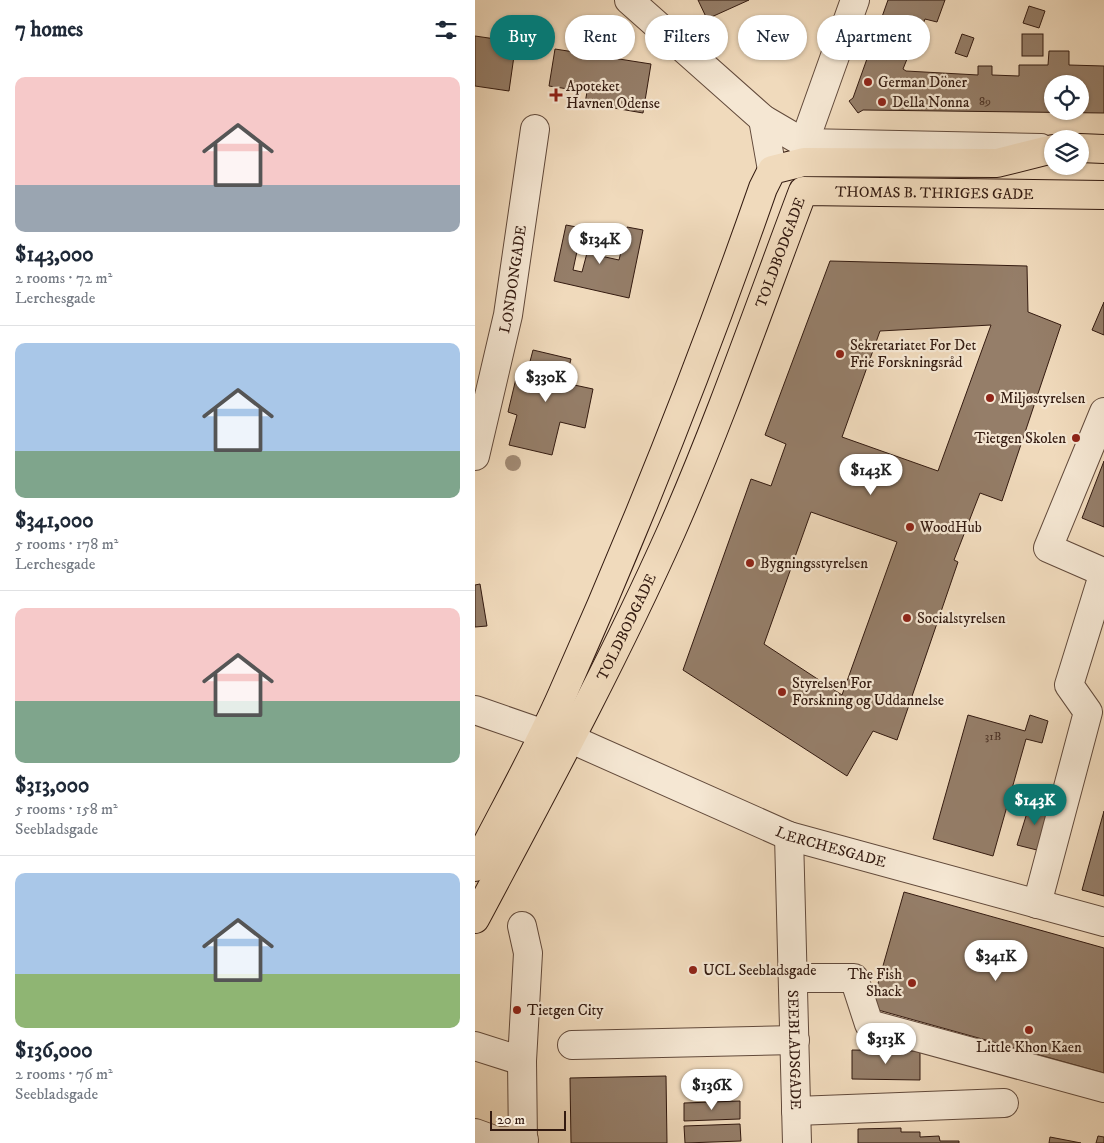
<!DOCTYPE html>
<html lang="en">
<head>
<meta charset="utf-8">
<style>
  :root { --surface:#fff; --page:#f2f2f3; --text:#1f2937; --muted:#747a83; --line:#e0e1e3; --accent:#0f766e }
  body { margin:0; font-family:"IM FELL DW Pica",serif; background:var(--page); color:var(--text); height:100vh; display:flex; flex-direction:column; font-size:19px; white-space:nowrap }
  * { box-sizing:border-box; margin:0 }
  p { font-size:16px; color:var(--muted) }
  .icon { flex:none; width:28px; height:28px; fill:none; stroke:currentColor; stroke-width:2; stroke-linecap:round; stroke-linejoin:round }
  .map { position:relative; flex:1; overflow:hidden }
  .side { display:flex; flex-direction:column; background:var(--surface); width:475px }
  .side>* { flex:none }
  .top-card { position:absolute; left:15px; top:15px; width:475px; height:45px; display:flex; gap:10px }
  .tools { position:absolute; left:569px; top:75px; display:grid; gap:10px }
  .tools a { display:grid; place-items:center; width:45px; height:45px; border-radius:50%; background:var(--surface); box-shadow:0 1px 4px #0004; font-size:25px }
  .scale { position:absolute; left:15px; bottom:12px; width:76px; box-sizing:border-box; padding-left:5px; border:2px solid #331a10; border-top:0; font-size:14px; line-height:18px; white-space:nowrap; color:#331a10; -webkit-text-stroke:4px #f5e7d3; paint-order:stroke }
  .price { position:absolute; translate:-50% -42px; padding:0 11px; border-radius:18px; background:#fff; color:#222; font-size:16px; line-height:32px; filter:drop-shadow(0 1px 2px #0008) }
  .price::after { content:''; position:absolute; left:50%; top:30px; width:15px; height:11px; margin-left:-8px; background:inherit; clip-path:polygon(0 0,100% 0,50% 100%) }
  .price.active { background:var(--accent); color:#fff }
  ul { padding:0; list-style:none }
  li { display:grid; align-content:center; gap:10px; height:265px; padding:0 15px }
  li+li { border-top:1px solid var(--line) }
  li span { display:grid; place-items:center; height:155px; border-radius:10px; color:#555 }
  li>.icon { margin-inline-start:auto }
  span .icon { width:90px; height:90px; fill:#fffc; stroke-width:1 }
  li b { font-size:21px }
  h2 { display:flex; justify-content:space-between; align-items:center; height:60px; padding:0 15px; font-size:21px }
  .pill { padding:0 18px; border-radius:22px; background:var(--surface); box-shadow:0 1px 4px #0004; font-size:18px; line-height:45px }
  .pill.active { background:var(--accent); color:#fff }
  main { display:flex; flex:1; min-height:0 }
  .map>svg:first-child { display:block }
  .building { fill:#957e69; stroke:#331a10; fill-rule:evenodd }
  .lines { fill:none; stroke-linecap:round; stroke-linejoin:round }
  .minor-casing { stroke:#624a3b; stroke-width:30 }
  .major-casing { stroke:#331a10; stroke-width:30 }
  .minor { stroke:#f5e7d3; stroke-width:28 }
  .major { stroke:#f0dabc; stroke-width:28 }
  .tree { fill:#a28b75 }
  .poi-dot { fill:#8f2418; stroke:#f5e7d3; stroke-width:2 }
  .labels { text-anchor:middle; stroke-width:4.5; stroke-linejoin:round; paint-order:stroke }
  .number-label { font-size:12px; fill:#4c3326 }
  .poi-label { font-size:15px; fill:#331a10; stroke:#f5e7d3; text-anchor:start }
  .street-label { font-size:15px; fill:#331a10; stroke:#f5e7d3 }
</style>
</head>
<body>
<main>
<section class="side">
<h2>7 homes<svg class="icon" aria-label="filters" viewBox="0 0 24 24"><path d="M4 7h16M4 17h16"/><circle cx="9" cy="7" r="2"/><circle cx="15" cy="17" r="2"/></svg></h2>
<ul>
<li><span style="background:linear-gradient(#f6c9c9 70%,#9aa5b1 0)"><svg class="icon" aria-label="home" viewBox="0 0 24 24"><path d="M3 11l9-7 9 7M6 9v11h12V9"/></svg></span><div><b>$143,000</b><p>2 rooms · 72 m²</p><p>Lerchesgade</p></div></li>
<li><span style="background:linear-gradient(#a9c7e8 70%,#7fa58c 0)"><svg class="icon" aria-label="home" viewBox="0 0 24 24"><path d="M3 11l9-7 9 7M6 9v11h12V9"/></svg></span><div><b>$341,000</b><p>5 rooms · 178 m²</p><p>Lerchesgade</p></div></li>
<li><span style="background:linear-gradient(#f6c9c9 60%,#7fa58c 0)"><svg class="icon" aria-label="home" viewBox="0 0 24 24"><path d="M3 11l9-7 9 7M6 9v11h12V9"/></svg></span><div><b>$313,000</b><p>5 rooms · 158 m²</p><p>Seebladsgade</p></div></li>
<li><span style="background:linear-gradient(#a9c7e8 65%,#8fb573 0)"><svg class="icon" aria-label="home" viewBox="0 0 24 24"><path d="M3 11l9-7 9 7M6 9v11h12V9"/></svg></span><div><b>$136,000</b><p>2 rooms · 76 m²</p><p>Seebladsgade</p></div></li>
</ul>
</section>
<div class="map">
<svg width="629" height="1143" viewBox="0 0 629 1143">
  <rect width="100%" height="100%" fill="#f0dabc"/>
  <filter id="stains"><feTurbulence type="fractalNoise" baseFrequency=".004" numOctaves="4"/><feColorMatrix values="0 0 0 0 .2 0 0 0 0 .09 0 0 0 0 .02 0 0 0 .5 -.17"/></filter>
  <radialGradient id="worn" r=".72"><stop offset=".6" stop-color="#630" stop-opacity="0"/><stop offset="1" stop-color="#630" stop-opacity=".3"/></radialGradient>
  <g class="building">
    <path d="M223,0H274L232,19Z"/>
    <path d="M413,0H470L462,22L450,19L446,29H444L428,69L431,71L503,75V66H517V75L544,76V65H573L574,51H594V65L629,66V113L388,110L383,113L374,101L378,98ZM578,84H605V111H578Z"/>
    <path d="M554,6L570,11L564,28L548,23Z"/>
    <path d="M487,34L499,38L492,57L480,53Z"/>
    <rect x="547" y="34" width="21" height="22"/>
    <path d="M0,36L41,42L34,91L0,86Z"/>
    <path d="M80,49L176,64L168,113L110,103L112,92L74,86Z"/>
    <path d="M91,225L107,228L98,270L107,272L112,253L144,260L152,227L168,230L154,298L79,281Z"/>
    <path d="M355,261L552,266L553,312L586,325L527,501L505,493L479,560L483,562L422,740L398,731L372,776L208,670L276,479L296,486L311,444L290,435ZM516,325L463,471L367,437L405,331ZM336,512L422,542L367,695L289,644Z"/>
    <path d="M629,302V335L617,330Z"/>
    <path d="M58,350L96,359L90,383L118,389L110,428L85,422L77,455L34,445L42,415L33,412L43,370L52,373Z"/>
    <path d="M629,461V527L607,518Z"/>
    <path d="M5,584L12,626L0,627V585Z"/>
    <path d="M493,715L550,731L555,715L573,721L567,743L551,739L518,856L458,839Z"/>
    <path d="M556,800L577,808L566,851L542,845Z"/>
    <path d="M629,811V896L607,890Z"/>
    <path d="M429,892L629,948V1073L396,1008Z"/>
    <path d="M377,1050L445,1051V1080L377,1079Z"/>
    <path d="M191,1076L192,1143H96L95,1078Z"/>
    <path d="M265,1101V1119L209,1121V1103Z"/>
    <path d="M265,1124L266,1141L210,1143L209,1126Z"/>
    <path d="M426,1128V1132H445V1137L464,1136L465,1141H484V1143H383V1129Z"/>
    <path d="M623,1136L629,1137V1143H621Z"/>
    <path d="M575,1137L606,1143H574Z"/>
  </g>
  <g class="lines">
    <defs>
      <g id="minor">
        <path d="M154,0L288,119L329,143L566,148"/>
        <path d="M288,119L297,170"/>
        <path d="M329,159V143L380,0"/>
        <path id="s1" d="M0,456L33,315L60,129"/>
        <path d="M628,572L573,548L629,412"/>
        <path d="M0,710L69,734"/>
        <path id="s2" d="M96,739L314,836L629,922"/>
        <path id="s3" d="M314,836L322,1143"/>
        <path d="M562,904L613,712L594,685L629,572"/>
        <path d="M47,926L53,953L47,1061L48,1143"/>
        <path d="M318,978H379L394,1024L629,1088"/>
        <path d="M97,1045L320,1040"/>
        <path d="M0,1046L47,1061"/>
        <path d="M321,1111L529,1103"/>
        <path d="M0,1133L22,1141L49,1140"/>
      </g>
      <g id="major">
        <path d="M605,148L629,149"/>
        <path d="M0,867C29,810 61,754 87,695C161,529 228,360 288,188L297,170L329,162L522,163L578,149"/>
        <path id="s4" d="M0,919C68,791 137,664 196,532C245,421 285,305 328,191L629,195"/>
      </g>
    </defs>
    <use href="#minor" class="minor-casing"/>
    <use href="#major" class="major-casing"/>
    <use href="#minor" class="minor"/>
    <use href="#major" class="major"/>
  </g>
  <circle class="tree" cx="38" cy="463" r="8"/>
  <g class="poi-dot">
    <circle cx="393" cy="82" r="5"/>
    <path d="M78.5 87.5h5v5h5v5h-5v5h-5v-5h-5v-5h5z"/>
    <circle cx="407" cy="102" r="5"/>
    <circle cx="365" cy="354" r="5"/>
    <circle cx="515" cy="398" r="5"/>
    <circle cx="601" cy="438" r="5"/>
    <circle cx="435" cy="527" r="5"/>
    <circle cx="275" cy="563" r="5"/>
    <circle cx="432" cy="618" r="5"/>
    <circle cx="307" cy="692" r="5"/>
    <circle cx="218" cy="970" r="5"/>
    <circle cx="437" cy="983" r="5"/>
    <circle cx="42" cy="1010" r="5"/>
    <circle cx="554" cy="1030" r="5"/>
  </g>
  <g class="labels">
    <g class="number-label">
      <text x="510" y="105">89</text>
      <text x="518" y="740">31B</text>
    </g>
    <g class="poi-label">
      <text x="403" y="87">German Döner</text>
      <text x="91" y="91">Apoteket<tspan x="91" dy="17">Havnen Odense</tspan></text>
      <text x="417" y="107">Della Nonna</text>
      <text x="375" y="350">Sekretariatet For Det<tspan x="375" dy="17">Frie Forskningsråd</tspan></text>
      <text x="525" y="403">Miljøstyrelsen</text>
      <text x="591" y="443" text-anchor="end">Tietgen Skolen</text>
      <text x="445" y="532">WoodHub</text>
      <text x="285" y="568">Bygningsstyrelsen</text>
      <text x="442" y="623">Socialstyrelsen</text>
      <text x="317" y="688">Styrelsen For<tspan x="317" dy="17">Forskning og Uddannelse</tspan></text>
      <text x="228" y="975">UCL Seebladsgade</text>
      <text x="427" y="979" text-anchor="end">The Fish<tspan x="427" dy="17">Shack</tspan></text>
      <text x="52" y="1015">Tietgen City</text>
      <text x="554" y="1052" text-anchor="middle">Little Khon Kaen</text>
    </g>
    <g class="street-label">
      <text dy="5" stroke="none"><textPath href="#s4" startOffset="931">THOMAS B. THRIGES GADE</textPath></text>
      <text dy="5" stroke="none"><textPath href="#s4" startOffset="734">TOLDBODGADE</textPath></text>
      <text dy="5" stroke="none"><textPath href="#s1" startOffset="181">LONDONGADE</textPath></text>
      <text dy="5" stroke="none"><textPath href="#s4" startOffset="329">TOLDBODGADE</textPath></text>
      <text dy="5" stroke="none"><textPath href="#s2" startOffset="282">LERCHESGADE</textPath></text>
      <text dy="5" stroke="none"><textPath href="#s3" startOffset="214">SEEBLADSGADE</textPath></text>
    </g>
  </g>
  <rect width="100%" height="100%" filter="url(#stains)"/>
  <rect width="100%" height="100%" fill="url(#worn)"/>
</svg>
<div class="tools">
<a><svg class="icon" aria-label="locate" viewBox="0 0 24 24"><circle cx="12" cy="12" r="6"/><path d="M12 2v4M12 18v4M2 12h4M18 12h4"/></svg></a>
<a><svg class="icon" aria-label="layers" viewBox="0 0 24 24"><path d="M12 4l9 5-9 5-9-5zM3 14l9 5 9-5"/></svg></a>
</div>
<div class="scale">20 m</div>
<b class="price" style="left:125px;top:265px">$134K</b>
<b class="price" style="left:71px;top:403px">$330K</b>
<b class="price" style="left:396px;top:496px">$143K</b>
<b class="price active" style="left:560px;top:826px">$143K</b>
<b class="price" style="left:521px;top:982px">$341K</b>
<b class="price" style="left:411px;top:1065px">$313K</b>
<b class="price" style="left:237px;top:1111px">$136K</b>
<div class="top-card">
<a class="pill active">Buy</a>
<a class="pill">Rent</a>
<a class="pill">Filters</a>
<a class="pill">New</a>
<a class="pill">Apartment</a>
</div>
</div>
</main>
</body>
</html>
